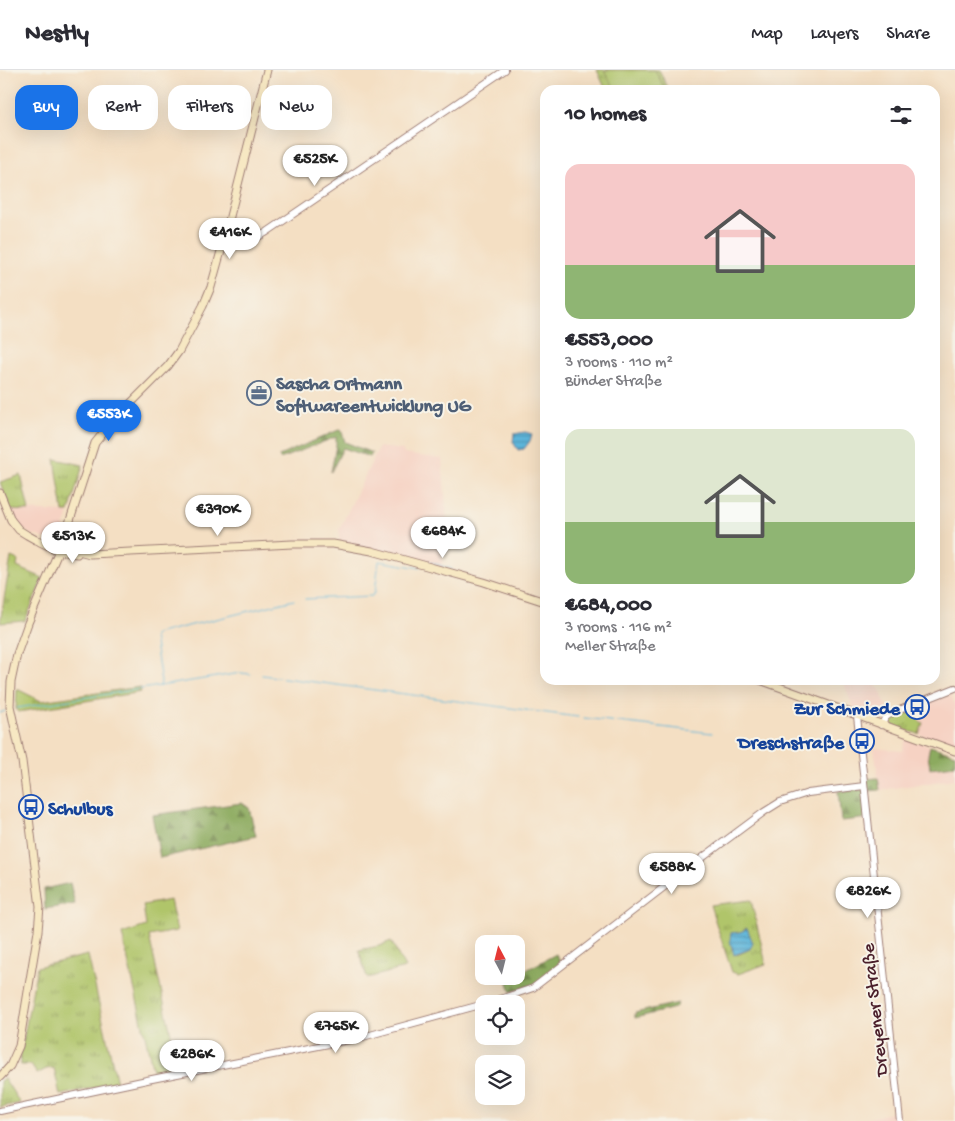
<!DOCTYPE html>
<html lang="en">
<head>
<meta charset="utf-8">
<style>
  :root { --surface:#fff; --page:#f2f2f3; --text:#2b2b33; --muted:#7c7c81; --line:#e1e1e2; --accent:#1a73e8 }
  body { margin:0; font-family:"Gochi Hand",sans-serif; background:var(--page); color:var(--text); height:100vh; display:flex; flex-direction:column; font-size:19px; white-space:nowrap }
  * { box-sizing:border-box; margin:0 }
  p { font-size:16px; color:var(--muted) }
  .icon { flex:none; width:28px; height:28px; fill:none; stroke:currentColor; stroke-width:2; stroke-linecap:round; stroke-linejoin:round }
  .map { position:relative; flex:1; overflow:hidden }
  .details { position:absolute; left:540px; top:15px; width:400px; height:600px; display:flex; flex-direction:column; background:var(--surface); border-radius:15px; box-shadow:0 5px 20px #0002 }
  .details>* { flex:none }
  .banner { position:absolute; left:15px; top:15px; width:450px; height:45px; display:flex; gap:10px }
  .needle { width:32px; rotate:353deg }
  .buttons { position:absolute; left:475px; top:865px; display:grid; gap:10px }
  .buttons a { display:grid; place-items:center; width:50px; height:50px; border-radius:10px; background:var(--surface); box-shadow:0 5px 20px #0002; font-size:25px }
  .price { position:absolute; translate:-50% -42px; padding:0 11px; border-radius:18px; background:#fff; color:#222; font-size:16px; line-height:32px; filter:drop-shadow(0 1px 2px #0008) }
  .price::after { content:''; position:absolute; left:50%; top:30px; width:15px; height:11px; margin-left:-8px; background:inherit; clip-path:polygon(0 0,100% 0,50% 100%) }
  .price.current { background:var(--accent); color:#fff }
  ul { padding:0; list-style:none }
  li { display:grid; align-content:center; gap:10px; height:265px; padding:0 25px }
  li span { display:grid; place-items:center; height:155px; border-radius:15px; color:#555 }
  li>.icon { margin-inline-start:auto }
  span .icon { width:90px; height:90px; fill:#fffc; stroke-width:1 }
  li b { font-size:21px }
  h2 { display:flex; justify-content:space-between; align-items:center; height:60px; padding:0 25px; font-size:21px }
  .pill { padding:0 18px; border-radius:15px; background:var(--surface); box-shadow:0 5px 20px #0002; font-size:18px; line-height:45px }
  .pill.current { background:var(--accent); color:#fff }
  header { display:flex; align-items:center; gap:30px; box-sizing:border-box; height:70px; padding:0 25px; background:var(--surface); border-bottom:1px solid var(--line) }
  header strong { font-size:24px }
  nav { display:flex; gap:28px; margin-inline-start:auto; font-size:18px }
  .map>svg:first-child { display:block }
  .built { fill:#f6d2c3 }
  .grass { fill:url(#grass-tufts); stroke:#7d724a; fill-rule:evenodd }
  .forest { fill:url(#forest-firs); stroke:#6b6444 }
  .park { fill:#b0c56a; stroke:#7d724a }
  .water { fill:url(#water-rules); stroke:#546a82 }
  .lines { fill:none; stroke-linecap:round; stroke-linejoin:round }
  .stream { stroke:#5db5da; stroke-width:1 }
  .tertiary-casing { stroke:#9f7f77; stroke-width:8 }
  .secondary-casing { stroke:#9f7f77; stroke-width:9 }
  .tertiary { stroke:#fff; stroke-width:6 }
  .secondary { stroke:#f7e8c3; stroke-width:7 }
  .labels { text-anchor:middle; stroke-width:4; stroke-linejoin:round; paint-order:stroke }
  .service-label { font-size:19px; font-weight:bold; fill:#4e5e75; stroke:#f7f3e8; text-anchor:start }
  .transit-label { font-size:19px; font-weight:bold; fill:#164399; stroke:#f7f3e8; text-anchor:end }
  .street-label { font-size:19px; fill:#4a1f2b; stroke:#f7f3e8 }
</style>
</head>
<body>
<header>
<strong>Nestly</strong>
<nav><a>Map</a><a>Layers</a><a>Share</a></nav>
</header>
<div class="map">
<svg width="955" height="1051" viewBox="0 0 955 1051">
  <defs>
    <pattern id="grass-tufts" width="24" height="20" patternUnits="userSpaceOnUse" patternTransform="scale(1.25)"><rect width="24" height="20" fill="#b0c56a"/><path d="M3 7l-1-3M5 7V3M7 7l1-3M15 17l-1-3M17 17v-4M19 17l1-3" fill="none" stroke="#919f57"/></pattern>
    <pattern id="forest-firs" width="22" height="20" patternUnits="userSpaceOnUse" patternTransform="scale(1.25)"><rect width="22" height="20" fill="#8caa5e"/><path d="M5 1l3.5 6h-7zM16 11l3.5 6h-7z" fill="#748a4e"/></pattern>
    <pattern id="water-rules" width="6" height="5" patternUnits="userSpaceOnUse" patternTransform="scale(1.25)"><rect width="6" height="5" fill="#5db5da"/><path d="M0 2.5h6" fill="none" stroke="#4f93b1"/></pattern>
  </defs>
  <rect width="100%" height="100%" fill="#f7f3e8"/>
  <filter id="ink" filterUnits="userSpaceOnUse"><feTurbulence type="fractalNoise" baseFrequency=".02" numOctaves="2"/><feDisplacementMap in="SourceGraphic" scale="10" xChannelSelector="R" yChannelSelector="G"/><feConvolveMatrix kernelMatrix="1 2 1 2 8 2 1 2 1" color-interpolation-filters="sRGB"/></filter>
  <filter id="wash" filterUnits="userSpaceOnUse"><feTurbulence type="fractalNoise" baseFrequency=".0096" numOctaves="4" result="noise"/><feDisplacementMap in="SourceGraphic" scale="20" xChannelSelector="R" yChannelSelector="G"/><feGaussianBlur stdDeviation="1.12" result="paint"/><feColorMatrix in="noise" values="0 0 0 0 0 0 0 0 0 0 0 0 0 0 0 0 0 1.4 0 .05"/><feComposite in="paint" operator="in"/></filter>
  <g filter="url(#wash)">
    <rect width="100%" height="100%" fill="#f4dfc3"/>
    <g class="built">
      <path d="M379,377L403,380L404,384L442,389L449,474L442,475V498L342,473L339,470V460Z"/>
      <path d="M10,440L69,442L61,468L51,470L31,464L18,456Z"/>
      <path d="M846,610H874L877,618H879L888,640L870,648L855,642L843,611Z"/>
      <path d="M951,625L955,636V677L919,664L917,650L921,639L925,638L924,634Z"/>
      <path d="M907,667L930,676L928,685L930,698L955,695V709L880,720L874,678L902,681Z"/>
      <path d="M895,1042L896,1051H857Z"/>
    </g>
    <g class="grass">
      <path d="M597,0H659L668,18L664,20H606Z"/>
      <path d="M55,389L83,395L69,442H63Z"/>
      <path d="M21,405L29,441L10,440L0,412Z"/>
      <path d="M11,487L18,490L17,497L43,508L25,551L0,553Z"/>
      <path d="M140,617L141,622L18,642L16,640L17,619L41,631Z"/>
      <path d="M924,634L925,638L921,640L918,650L923,653L919,664L891,656L888,651L889,648L908,640L909,642Z"/>
      <path d="M170,830L177,861L149,866L179,1000L154,1005L122,864L146,856L143,835Z"/>
      <path d="M751,830L766,894L738,904L732,902L710,835ZM746,858L750,879L737,885L732,880L731,863L741,862Z"/>
      <path d="M391,871L405,898L367,908L359,880L379,876Z"/>
      <path d="M88,885L117,1013L60,1025L54,998L46,999L37,1004L31,995H21L20,987L37,897Z"/>
      <path d="M4,1008L20,1033L0,1037V1011Z"/>
    </g>
    <g class="forest">
      <path d="M341,359L345,372L372,383L370,387L343,378L331,402L336,375V367L280,389L279,386Z"/>
      <path d="M930,676L955,684V695L930,698L928,685Z"/>
      <path d="M878,708L880,720L868,721L871,748L841,751L838,721L867,719L866,709Z"/>
      <path d="M242,733L249,738L256,766L160,788L152,745Z"/>
      <path d="M70,813L75,834L45,839L44,819Z"/>
      <path d="M556,884L562,895L536,914L511,922L506,906H516V899L519,904Z"/>
      <path d="M678,933L675,938L635,948V943Z"/>
    </g>
    <path class="park" d="M604,0H655L664,17L658,20H615Z"/>
    <g class="water">
      <path d="M525,362L532,364L530,371L524,379L518,380L513,372L514,364Z"/>
      <path d="M747,858L753,873L750,879L734,885L730,870L731,863L741,862Z"/>
    </g>
    <g class="lines">
      <g class="stream">
        <path d="M423,490L452,499"/>
        <path d="M305,529L372,526L375,522L379,491L420,498"/>
        <path d="M262,605L578,647"/>
        <path d="M160,616L241,603L250,604"/>
        <path d="M17,638L160,616L161,612L154,566L155,564L294,530"/>
        <path d="M0,643L5,641"/>
        <path d="M584,648L712,663"/>
      </g>
    </g>
  </g>
  <g filter="url(#ink)">
    <g class="lines">
      <defs>
        <g id="tertiary">
          <path d="M223,174C243,177 250,172 267,162L505,0"/>
          <path d="M857,646L900,1051"/>
          <path d="M881,655L886,647L892,643L955,618"/>
          <path d="M485,934L533,918L694,794L764,742L780,732L808,723L864,716"/>
          <path d="M0,1041L147,1010L359,968L484,934"/>
        </g>
        <g id="secondary">
          <path d="M0,423L11,450L19,460L27,465L36,470L90,484L292,474H333L372,481L423,495L484,512L545,532"/>
          <path d="M40,472L59,481L77,484"/>
          <path d="M760,610L955,681"/>
          <path d="M0,1007L10,996L19,976L38,861L40,837L22,691L10,636L11,612L17,584L28,553L65,466L95,373L112,352L168,296L179,281L203,236L211,217L223,174L267,0"/>
        </g>
      </defs>
      <use href="#tertiary" class="tertiary-casing"/>
      <use href="#secondary" class="secondary-casing"/>
      <use href="#tertiary" class="tertiary"/>
      <use href="#secondary" class="secondary"/>
    </g>
  </g>
  <defs>
    <symbol id="office-ring" viewBox="-11 -11 22 22"><circle r="9.5" fill="#f7f3e8" stroke="#5c6f8a" stroke-width="1.5"/><path d="M-6-3h4V-5.5h4V-3h4V5H-6ZM-1-4.5V-3h2v-1.5ZM-6 0V1H6V0Z" fill="#5c6f8a"/></symbol>
    <symbol id="bus-ring" viewBox="-11 -11 22 22"><circle r="9.5" fill="#f7f3e8" stroke="#1a4fb4" stroke-width="1.5"/><path d="M-5-6H5V4H4V6H2V4H-2V6H-4V4H-5ZM-3.5-4V0h7V-4ZM-3.5 1.2v1.5H-2V1.2ZM2 1.2v1.5H3.5V1.2Z" fill="#1a4fb4"/></symbol>
  </defs>
  <g fill-rule="evenodd">
    <use href="#office-ring" x="245" y="309" width="28" height="28"/>
    <use href="#bus-ring" x="903" y="623" width="28" height="28"/>
    <use href="#bus-ring" x="848" y="657" width="28" height="28"/>
    <use href="#bus-ring" x="17" y="723" width="28" height="28"/>
  </g>
  <g class="labels">
    <g class="service-label">
      <text x="276" y="319">Sascha Ortmann<tspan x="276" dy="22">Softwareentwicklung UG</tspan></text>
    </g>
    <g class="transit-label">
      <text x="900" y="644">Zur Schmiede</text>
      <text x="844" y="678">Dreschstraße</text>
      <text x="48" y="744" text-anchor="start">Schulbus</text>
    </g>
    <g class="street-label">
      <text transform="translate(873 940) rotate(-96)" y="7">Dreyener Straße</text>
    </g>
  </g>
</svg>
<div class="buttons">
<a><svg class="needle" viewBox="-14 -14 28 28"><path d="M0-13l5 13h-10z" fill="#e53935"/><path d="M0 13l5-13h-10z" fill="#7c7c81"/></svg></a>
<a><svg class="icon" aria-label="locate" viewBox="0 0 24 24"><circle cx="12" cy="12" r="6"/><path d="M12 2v4M12 18v4M2 12h4M18 12h4"/></svg></a>
<a><svg class="icon" aria-label="layers" viewBox="0 0 24 24"><path d="M12 4l9 5-9 5-9-5zM3 14l9 5 9-5"/></svg></a>
</div>
<b class="price" style="left:315px;top:117px">€525K</b>
<b class="price" style="left:230px;top:190px">€416K</b>
<b class="price current" style="left:109px;top:372px">€553K</b>
<b class="price" style="left:218px;top:467px">€390K</b>
<b class="price" style="left:443px;top:489px">€684K</b>
<b class="price" style="left:73px;top:494px">€513K</b>
<b class="price" style="left:672px;top:825px">€588K</b>
<b class="price" style="left:868px;top:849px">€826K</b>
<b class="price" style="left:336px;top:984px">€765K</b>
<b class="price" style="left:192px;top:1012px">€286K</b>
<div class="banner">
<a class="pill current">Buy</a>
<a class="pill">Rent</a>
<a class="pill">Filters</a>
<a class="pill">New</a>
</div>
<section class="details">
<h2>10 homes<svg class="icon" aria-label="filters" viewBox="0 0 24 24"><path d="M4 7h16M4 17h16"/><circle cx="9" cy="7" r="2"/><circle cx="15" cy="17" r="2"/></svg></h2>
<ul>
<li><span style="background:linear-gradient(#f6c9c9 65%,#8fb573 0)"><svg class="icon" aria-label="home" viewBox="0 0 24 24"><path d="M3 11l9-7 9 7M6 9v11h12V9"/></svg></span><div><b>€553,000</b><p>3 rooms · 110 m²</p><p>Bünder Straße</p></div></li>
<li><span style="background:linear-gradient(#dfe7d0 60%,#8fb573 0)"><svg class="icon" aria-label="home" viewBox="0 0 24 24"><path d="M3 11l9-7 9 7M6 9v11h12V9"/></svg></span><div><b>€684,000</b><p>3 rooms · 116 m²</p><p>Meller Straße</p></div></li>
</ul>
</section>
</div>
</body>
</html>
